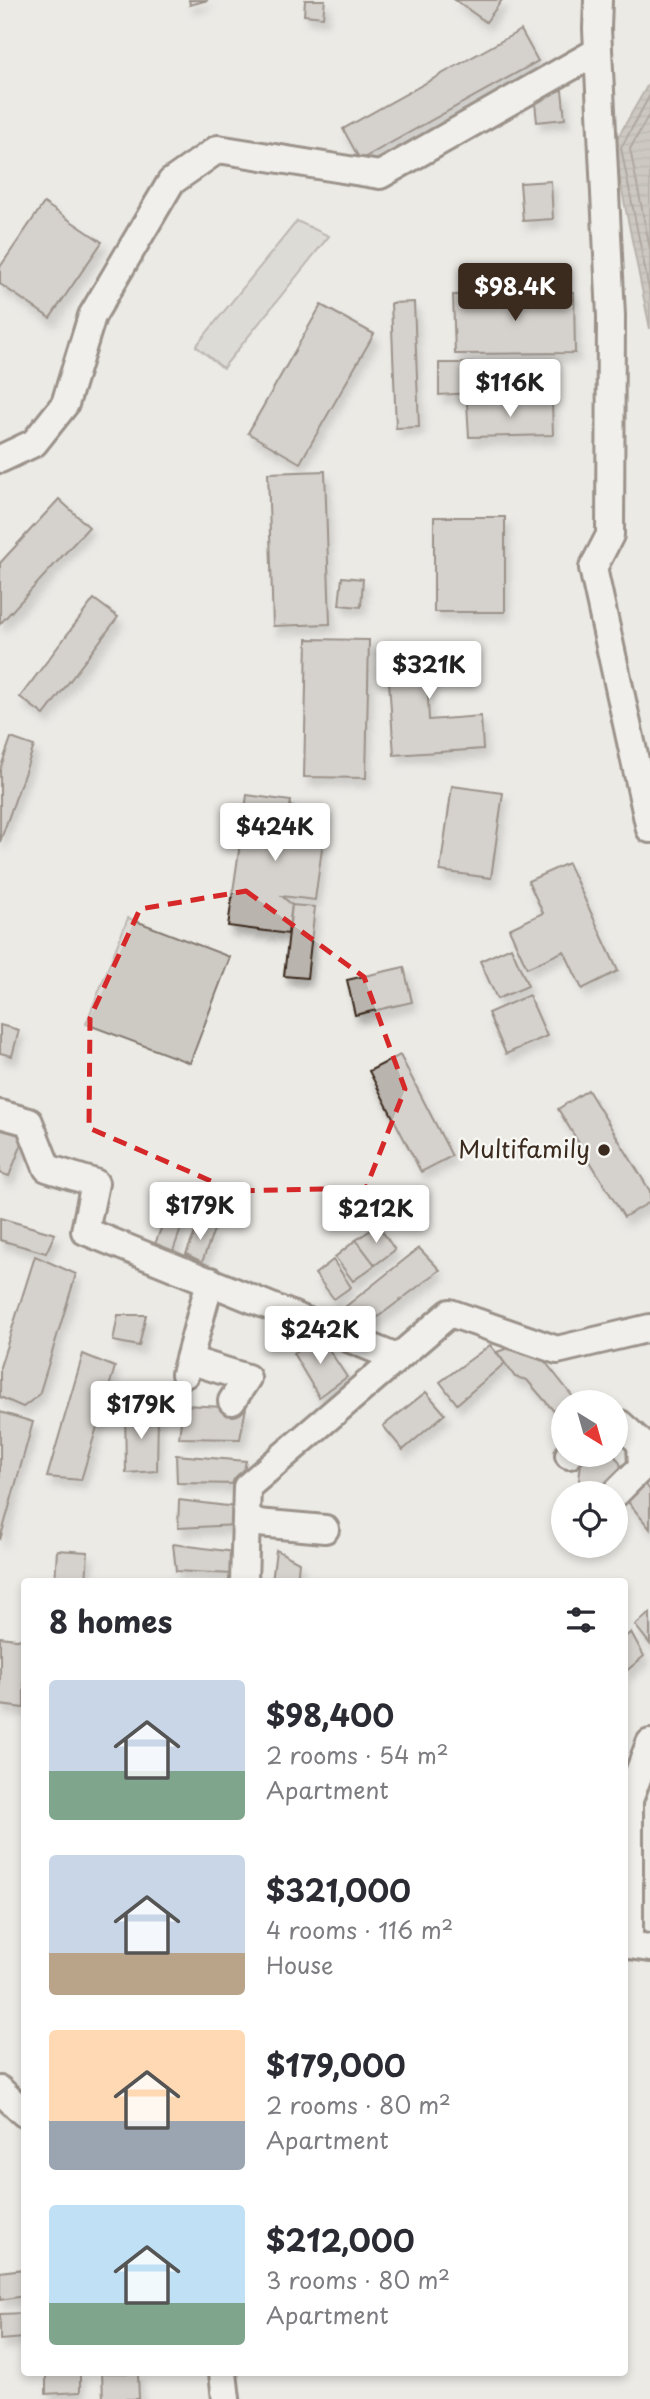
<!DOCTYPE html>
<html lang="en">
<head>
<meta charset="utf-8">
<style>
  :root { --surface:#fff; --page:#f7f7f7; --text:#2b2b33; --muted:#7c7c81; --accent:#3b2a1e }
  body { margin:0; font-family:"Playpen Sans",sans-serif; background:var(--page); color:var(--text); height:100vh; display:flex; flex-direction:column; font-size:26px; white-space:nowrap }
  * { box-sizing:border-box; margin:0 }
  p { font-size:23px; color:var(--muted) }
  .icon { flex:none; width:38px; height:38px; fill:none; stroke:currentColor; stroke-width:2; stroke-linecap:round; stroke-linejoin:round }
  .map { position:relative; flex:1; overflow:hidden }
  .drawer { position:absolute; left:21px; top:1578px; width:607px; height:798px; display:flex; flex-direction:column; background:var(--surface); border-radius:7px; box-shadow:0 4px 10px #0003 }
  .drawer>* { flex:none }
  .needle { width:46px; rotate:143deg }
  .fabs { position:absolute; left:551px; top:1390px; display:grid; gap:14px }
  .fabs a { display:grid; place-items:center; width:77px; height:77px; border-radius:50%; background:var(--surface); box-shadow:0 4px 10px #0003; font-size:35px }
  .price { position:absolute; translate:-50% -60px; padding:0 16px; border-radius:7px; background:#fff; color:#222; font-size:23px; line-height:46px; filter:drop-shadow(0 2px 4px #0008) }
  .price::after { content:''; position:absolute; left:50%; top:42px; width:21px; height:16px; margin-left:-10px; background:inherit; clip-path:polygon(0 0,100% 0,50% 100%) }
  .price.current { background:var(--accent); color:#fff }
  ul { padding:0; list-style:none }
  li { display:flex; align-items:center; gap:21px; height:175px; padding:0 28px }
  li span { display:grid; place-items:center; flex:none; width:196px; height:140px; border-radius:7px; color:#555 }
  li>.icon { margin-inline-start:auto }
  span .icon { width:84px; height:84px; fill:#fffc; stroke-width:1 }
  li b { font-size:30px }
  h2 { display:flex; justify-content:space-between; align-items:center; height:84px; padding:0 28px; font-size:30px }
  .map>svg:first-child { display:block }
  .green { fill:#cdcac4; stroke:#847a71; stroke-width:2 }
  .water { fill:url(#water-rules); stroke:#7c7167; stroke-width:2 }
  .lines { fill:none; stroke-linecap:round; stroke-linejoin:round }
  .shore { stroke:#675a4f; stroke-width:2 }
  .building { fill:#bab4ae; stroke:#3b2a1e; stroke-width:2; filter:url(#shadow) }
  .minor-casing { stroke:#3b2a1e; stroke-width:32 }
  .minor { stroke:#f6f6f2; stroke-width:26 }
  .marked { fill:none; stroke:#d62828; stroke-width:5; stroke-dasharray:14 9; stroke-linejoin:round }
  .poi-dot { fill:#3b2a1e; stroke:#f6f6f2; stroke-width:2.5 }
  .labels { text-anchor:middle; stroke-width:5; stroke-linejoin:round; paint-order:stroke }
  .poi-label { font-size:24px; fill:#3b2a1e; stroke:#f6f6f2; text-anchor:end }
</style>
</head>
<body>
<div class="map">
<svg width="650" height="2399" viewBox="0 0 650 2399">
  <defs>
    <pattern id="water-rules" width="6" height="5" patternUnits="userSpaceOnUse" patternTransform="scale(1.75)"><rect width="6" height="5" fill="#a8a198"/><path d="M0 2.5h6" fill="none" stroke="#8a837b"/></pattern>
    <filter id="shadow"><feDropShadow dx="4.5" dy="8" stdDeviation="3.5" flood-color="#0004"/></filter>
  </defs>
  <rect width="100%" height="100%" fill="#ebeae5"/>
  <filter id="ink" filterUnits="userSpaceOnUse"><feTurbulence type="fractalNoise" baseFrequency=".0143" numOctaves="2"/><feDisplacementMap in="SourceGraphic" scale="14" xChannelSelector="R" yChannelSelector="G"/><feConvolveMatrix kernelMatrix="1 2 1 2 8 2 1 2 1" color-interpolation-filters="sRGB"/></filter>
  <g filter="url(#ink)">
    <g class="green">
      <path d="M297,221L329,236L223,368L196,346Z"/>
      <path d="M128,918L230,957L190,1063L86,1024Z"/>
    </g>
    <path class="water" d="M650,81V329L613,146Z"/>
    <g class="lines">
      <g class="shore">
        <path d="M650,95L621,148L650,294"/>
        <path d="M650,113L630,149L650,249"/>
      </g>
    </g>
    <g class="building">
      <path d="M189,0H208L190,5Z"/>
      <path d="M305,0H325L323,17L304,15Z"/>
      <path d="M455,0H502L486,22Z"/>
      <path d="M521,30L538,61L360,160L343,129Z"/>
      <path d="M562,90L565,119L537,122L534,93Z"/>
      <path d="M551,181L553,219L523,221L520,183Z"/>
      <path d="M44,203L102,242L50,318L0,284V267Z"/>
      <path d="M574,292L575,353L455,354L453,295Z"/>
      <path d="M414,302L419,427L396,428L391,303Z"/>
      <path d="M321,305L374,334L300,463L248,433Z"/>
      <path d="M545,360L546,395L501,398L499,362Z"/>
      <path d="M439,363H485L488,392L439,395Z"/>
      <path d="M552,401L553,435L469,437L467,403Z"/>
      <path d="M325,471L330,624L273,626L268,473Z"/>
      <path d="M59,499L89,527L0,624V563Z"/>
      <rect x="434" y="517" width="71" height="95"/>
      <path d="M342,577L363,579L361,607L339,605Z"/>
      <path d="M94,599L118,617L44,715L20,697Z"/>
      <path d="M307,639L369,640L366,778L304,777Z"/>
      <path d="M472,645L474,676L427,679L429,720L481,716L483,749L394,755L387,651Z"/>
      <path d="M11,738L34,746L0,842V769Z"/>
      <path d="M452,786L503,793L491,878L440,871Z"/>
      <path d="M247,795L291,801L290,807L327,812L315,900L282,896L292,905L288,934L228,926Z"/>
      <path d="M568,863L618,971L582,989L564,951L527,968L509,929L543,913L528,881Z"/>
      <path d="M292,905L315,907L307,978L284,976Z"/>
      <path d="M511,947L528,986L497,999L480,961Z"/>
      <path d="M404,967L412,1002L355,1015L347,980Z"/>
      <path d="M529,995L547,1036L506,1054L488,1013Z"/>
      <path d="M0,1025L19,1030L12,1056L0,1053Z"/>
      <path d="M400,1055L452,1156L421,1172L369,1071Z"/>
      <path d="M588,1090L650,1191V1202L624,1217L558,1109Z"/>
      <path d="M0,1121L27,1131L9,1176L0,1173Z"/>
      <path d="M167,1213L184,1220L173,1251L155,1244Z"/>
      <path d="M0,1218L55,1234L46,1253L0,1240Z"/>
      <path d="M199,1223L214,1230L202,1262L186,1254Z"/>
      <path d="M378,1225L395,1250L375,1265L356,1240Z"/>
      <path d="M356,1240L375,1265L353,1281L335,1257Z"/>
      <path d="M419,1248L440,1270L362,1329L340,1311Z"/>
      <path d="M35,1256L76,1274L39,1395L23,1407L0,1397V1367Z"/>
      <path d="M333,1260L351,1287L334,1299L315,1274Z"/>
      <path d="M118,1315H146L139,1346L113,1341Z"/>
      <path d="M320,1336L347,1377L319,1397L293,1353Z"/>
      <path d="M490,1345L505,1363L457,1404L440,1382Z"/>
      <path d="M508,1348L525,1350L543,1359L577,1402H564V1423L527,1380L515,1377L497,1352Z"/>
      <path d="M83,1354L115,1367L81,1480L47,1477Z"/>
      <path d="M426,1392L445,1414L403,1450L383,1426Z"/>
      <path d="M183,1405L246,1408L240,1439L179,1438Z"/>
      <path d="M125,1408L158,1413L157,1471L126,1473Z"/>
      <path d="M0,1412L33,1422L0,1540Z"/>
      <path d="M582,1454H613L619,1461L622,1470L606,1490L588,1492L579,1480Z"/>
      <path d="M176,1455L246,1461L241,1484L177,1483Z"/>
      <path d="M644,1482L650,1490V1529L624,1497Z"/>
      <path d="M179,1500L235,1507L237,1525L178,1528Z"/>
      <path d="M173,1544L235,1552L232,1574L176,1571Z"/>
      <path d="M57,1550L88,1552L86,1582H55Z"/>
      <path d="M276,1550L299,1562L297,1582H272Z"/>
      <path d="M650,1613V1644L635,1625Z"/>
      <path d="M631,1632L644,1656L625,1672V1637Z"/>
      <path d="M0,1637L24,1640V1708L0,1705Z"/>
      <path d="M24,2269V2296L0,2300V2272Z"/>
      <path d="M24,2313V2338L0,2340V2314Z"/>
      <path d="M46,2373H80V2392L46,2394Z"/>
      <path d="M102,2373H138L139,2399H103Z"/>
    </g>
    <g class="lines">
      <defs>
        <g id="minor">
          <path d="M598,0L597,29L611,316L610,535L593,568L650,829"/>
          <path d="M0,459L34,443L65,404L92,316L171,182L218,149L380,175L598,51"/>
          <path d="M0,1114L29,1122L47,1168L95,1183L85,1231L397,1358"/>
          <path d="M189,1360L247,1378L232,1401"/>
          <path d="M185,1374L210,1281"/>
          <path d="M569,1455L570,1454"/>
          <path d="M616,1493L642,1467L641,1443L620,1424"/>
          <path d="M246,1522L325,1529"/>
          <path d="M244,1582L247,1487L450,1313L557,1350L650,1328"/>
          <path d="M650,1743L629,1800V1945L650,1948"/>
          <path d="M0,2090L24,2113"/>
          <path d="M223,2373L226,2399"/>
        </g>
      </defs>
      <use href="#minor" class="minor-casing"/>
      <use href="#minor" class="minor"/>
    </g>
  </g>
  <path d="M0 0H650V2399H0ZM246,891L364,977L405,1089L366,1188L234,1191L89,1128L90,1018L140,909Z" fill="#ebeae5" fill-opacity=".55" fill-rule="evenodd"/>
  <path class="marked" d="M246,891L364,977L405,1089L366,1188L234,1191L89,1128L90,1018L140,909Z"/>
  <circle class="poi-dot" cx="604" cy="1150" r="7"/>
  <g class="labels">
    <g class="poi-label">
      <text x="590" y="1158">Multifamily</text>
    </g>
  </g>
</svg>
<div class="fabs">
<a><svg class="needle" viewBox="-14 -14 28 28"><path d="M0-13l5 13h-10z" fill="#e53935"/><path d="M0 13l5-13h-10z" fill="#7c7c81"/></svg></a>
<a><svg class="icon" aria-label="locate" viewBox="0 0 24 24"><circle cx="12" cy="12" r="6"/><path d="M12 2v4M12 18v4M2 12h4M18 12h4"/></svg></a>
</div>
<b class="price current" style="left:515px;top:323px">$98.4K</b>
<b class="price" style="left:510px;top:419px">$116K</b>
<b class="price" style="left:429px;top:701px">$321K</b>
<b class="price" style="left:275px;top:863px">$424K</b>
<b class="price" style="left:200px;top:1242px">$179K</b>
<b class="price" style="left:376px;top:1245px">$212K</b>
<b class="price" style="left:320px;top:1366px">$242K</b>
<b class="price" style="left:141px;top:1441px">$179K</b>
<section class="drawer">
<h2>8 homes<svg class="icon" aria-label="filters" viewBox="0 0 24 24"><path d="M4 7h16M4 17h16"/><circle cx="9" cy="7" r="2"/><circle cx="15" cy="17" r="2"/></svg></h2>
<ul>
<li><span style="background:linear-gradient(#c9d6e8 65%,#7fa58c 0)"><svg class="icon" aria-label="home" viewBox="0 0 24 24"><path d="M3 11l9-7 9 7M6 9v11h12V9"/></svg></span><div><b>$98,400</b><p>2 rooms · 54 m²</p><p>Apartment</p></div></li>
<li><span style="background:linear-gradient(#c9d6e8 70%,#b9a48a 0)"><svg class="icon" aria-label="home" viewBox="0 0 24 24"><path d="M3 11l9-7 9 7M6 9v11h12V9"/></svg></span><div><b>$321,000</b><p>4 rooms · 116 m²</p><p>House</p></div></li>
<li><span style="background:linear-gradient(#ffd9b3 65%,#9aa5b1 0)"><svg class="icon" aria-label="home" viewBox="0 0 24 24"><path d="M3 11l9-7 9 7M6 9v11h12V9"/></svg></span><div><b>$179,000</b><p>2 rooms · 80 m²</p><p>Apartment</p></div></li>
<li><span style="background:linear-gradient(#bfe0f5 70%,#7fa58c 0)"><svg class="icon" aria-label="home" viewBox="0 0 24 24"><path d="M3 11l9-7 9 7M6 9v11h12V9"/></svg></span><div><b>$212,000</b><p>3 rooms · 80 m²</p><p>Apartment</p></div></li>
</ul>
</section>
</div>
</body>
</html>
